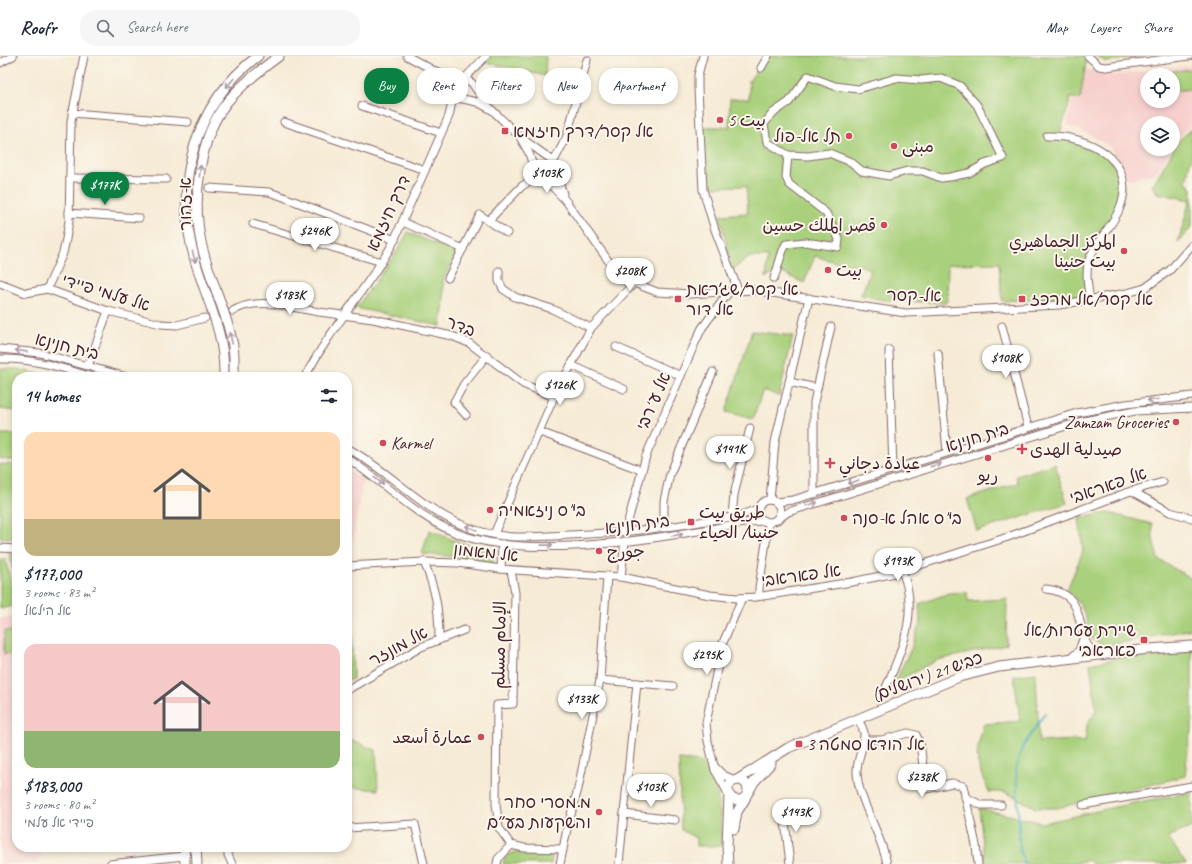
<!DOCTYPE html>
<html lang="en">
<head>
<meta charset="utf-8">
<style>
  :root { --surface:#fff; --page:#f6f6f7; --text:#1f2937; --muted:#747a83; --line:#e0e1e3; --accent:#0b8043 }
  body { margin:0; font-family:Caveat,"Playpen Sans Arabic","Playpen Sans Hebrew",sans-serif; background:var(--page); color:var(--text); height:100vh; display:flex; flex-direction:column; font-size:15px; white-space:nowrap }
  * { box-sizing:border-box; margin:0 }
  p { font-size:13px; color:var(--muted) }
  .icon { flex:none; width:22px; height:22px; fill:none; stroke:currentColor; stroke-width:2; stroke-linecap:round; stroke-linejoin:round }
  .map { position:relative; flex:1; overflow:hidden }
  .sheet { position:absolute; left:12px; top:316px; width:340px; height:480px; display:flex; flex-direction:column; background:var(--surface); border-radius:16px; box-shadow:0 2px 6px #0003 }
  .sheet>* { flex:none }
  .top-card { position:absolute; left:364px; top:12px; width:380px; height:36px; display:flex; gap:8px }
  .tools { position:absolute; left:1140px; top:12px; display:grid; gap:8px }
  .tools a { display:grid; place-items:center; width:40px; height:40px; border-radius:50%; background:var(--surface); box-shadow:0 2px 6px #0003; font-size:20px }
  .price { position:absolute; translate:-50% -34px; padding:0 9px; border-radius:14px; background:#fff; color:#222; font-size:13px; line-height:26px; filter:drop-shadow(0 1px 2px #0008) }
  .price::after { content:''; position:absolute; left:50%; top:24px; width:12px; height:9px; margin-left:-6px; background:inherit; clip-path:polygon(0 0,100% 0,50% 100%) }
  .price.selected { background:var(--accent); color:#fff }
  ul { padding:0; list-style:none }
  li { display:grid; align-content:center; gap:8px; height:212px; padding:0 12px }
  li span { display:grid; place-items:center; height:124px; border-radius:12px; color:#555 }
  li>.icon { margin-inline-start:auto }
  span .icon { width:72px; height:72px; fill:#fffc; stroke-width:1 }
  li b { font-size:17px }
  h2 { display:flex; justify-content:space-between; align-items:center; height:48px; padding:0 12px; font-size:17px }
  .chip { padding:0 14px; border-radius:16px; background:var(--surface); box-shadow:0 2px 6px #0003; font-size:14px; line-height:36px }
  .chip.selected { background:var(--accent); color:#fff }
  header { display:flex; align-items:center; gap:24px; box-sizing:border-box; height:56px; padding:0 20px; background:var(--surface); border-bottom:1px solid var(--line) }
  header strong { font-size:19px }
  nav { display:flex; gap:22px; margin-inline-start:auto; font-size:14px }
  .search { width:280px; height:36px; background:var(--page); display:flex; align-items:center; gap:10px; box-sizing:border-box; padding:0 14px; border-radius:16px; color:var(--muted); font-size:15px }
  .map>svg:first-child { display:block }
  .built { fill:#f7d0ce; fill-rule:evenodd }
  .grass { fill:#a9d07b; stroke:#7a7853 }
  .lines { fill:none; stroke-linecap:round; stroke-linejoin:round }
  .stream { stroke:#3dadb9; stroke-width:2 }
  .minor-casing { stroke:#866667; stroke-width:9 }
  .major-casing { stroke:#866667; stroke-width:11 }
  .minor { stroke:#fff; stroke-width:7 }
  .major { stroke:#fff; stroke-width:9 }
  .oneway { stroke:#ae9aa0 }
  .poi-dot { fill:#d1495b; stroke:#fbf7ec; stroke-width:1.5 }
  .labels { text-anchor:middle; stroke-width:4; stroke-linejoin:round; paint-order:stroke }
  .poi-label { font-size:17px; fill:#4a1f2b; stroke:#fbf7ec; text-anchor:start }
  .street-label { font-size:17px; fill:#4a1f2b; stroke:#fbf7ec }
</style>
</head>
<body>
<header>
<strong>Roofr</strong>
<div class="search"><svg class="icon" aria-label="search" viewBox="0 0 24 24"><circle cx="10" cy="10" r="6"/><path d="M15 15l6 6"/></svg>Search here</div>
<nav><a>Map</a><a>Layers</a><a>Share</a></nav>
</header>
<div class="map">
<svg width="1192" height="808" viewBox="0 0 1192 808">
  <rect width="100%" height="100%" fill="#fbf7ec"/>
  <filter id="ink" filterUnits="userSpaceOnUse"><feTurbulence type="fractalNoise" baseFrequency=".025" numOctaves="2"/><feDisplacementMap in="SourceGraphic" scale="8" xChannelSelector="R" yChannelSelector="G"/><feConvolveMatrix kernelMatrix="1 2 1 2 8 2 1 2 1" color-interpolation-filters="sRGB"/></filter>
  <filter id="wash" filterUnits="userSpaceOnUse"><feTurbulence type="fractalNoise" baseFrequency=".012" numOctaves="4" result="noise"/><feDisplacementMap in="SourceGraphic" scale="16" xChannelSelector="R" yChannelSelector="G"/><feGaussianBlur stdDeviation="0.9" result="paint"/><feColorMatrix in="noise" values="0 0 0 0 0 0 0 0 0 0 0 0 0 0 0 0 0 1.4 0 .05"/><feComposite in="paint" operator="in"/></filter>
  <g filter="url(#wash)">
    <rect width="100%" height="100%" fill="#f6ebd6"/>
    <g class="built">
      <path d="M1192,9V68L1178,82L1173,89V67H1147V93H1171L1156,117L1129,124L1110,91L1089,78L1067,69L1072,45L1080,43L1085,13L1113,19ZM1147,19H1173V45H1147Z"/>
      <path d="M347,412L363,424L351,497L347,500Z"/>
      <path d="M17,559V791H49L41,797L38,808H0V563Z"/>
    </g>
    <g class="grass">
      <path d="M491,0H546L545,20L485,6Z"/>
      <path d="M767,0H1087L1080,43L1071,42L1060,77L1049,80L1081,84L1110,102L1124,131L1121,147L1089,205V238L1061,242L1002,245L999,207L948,208L947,247L883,244L861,239L871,213L855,208L845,209L815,200L804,227L778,215L766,222L768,201H750L732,214L720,159L748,157L746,130L706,131L702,71H729L730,43H749V25Z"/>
      <path d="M1096,0H1142L1106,6Z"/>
      <path d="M1192,13V33L1173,35V19H1167V16Z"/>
      <path d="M1192,73V104L1190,106L1186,126L1192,132V171L1178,186L1190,144L1157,137L1152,130L1179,84Z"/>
      <path d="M408,176L457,197L443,224L444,244L441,270L356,252L396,197Z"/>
      <path d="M752,275L793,280L779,340L763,334L753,363L726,356Z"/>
      <path d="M0,313H18L51,321H17V355L0,353Z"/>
      <path d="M0,378H17V405L0,403Z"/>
      <path d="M0,408L17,409V483L0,481Z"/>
      <path d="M1055,408L1067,447L977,475L967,443L1018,427L1016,420Z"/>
      <path d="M1109,457L1152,468L1153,483L1158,503L1192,523V573L1105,590L1090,582C1086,559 1084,550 1067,534L1083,495L1079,462Z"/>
      <path d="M429,474L461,487L491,495L494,508L471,502L422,498Z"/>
      <path d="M9,498L17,499V530Z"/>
      <path d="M5,503L17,549L0,553V504Z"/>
      <path d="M967,536L968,545L1007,543L1006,589L937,604L894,627L911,593L920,567L919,548L949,537Z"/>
      <path d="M347,553L348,567L352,572L353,623L347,625Z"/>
      <rect x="4" y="575" width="13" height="23"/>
      <path d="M1192,586V674L1189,682L1185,720L1058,752H1036L1005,736H989C975,705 974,701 984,668L1020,665L1014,620L1036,617L1039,686L1074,684L1085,686L1087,669L1096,655L1090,608Z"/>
      <path d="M347,683L376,694L378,734L347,731Z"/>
      <path d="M679,704L701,706C723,731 719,759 722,790H696V782L681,774Z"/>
      <path d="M1192,736V771L1168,781L1186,808H1092L1088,804L1072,808H985L979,752L1043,767L1133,747Z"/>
      <path d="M523,795L552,800L551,808H503C504,797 513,797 523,795Z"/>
    </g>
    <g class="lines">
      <path class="stream" d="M1024,808L1020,793L1016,712L1022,692L1045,657"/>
    </g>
  </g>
  <g filter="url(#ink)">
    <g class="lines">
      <defs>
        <g id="minor">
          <path d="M407,0L433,14L460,23"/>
          <path d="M703,0L698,19V32L703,134L715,174L738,234"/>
          <path d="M1088,0L1099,10L1106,11L1189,0"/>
          <path d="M0,7L13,0"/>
          <path d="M761,12L768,0"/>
          <path d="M438,18L453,34"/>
          <path d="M808,20L835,30L858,33L896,22L921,24L941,22L960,30L977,49L1003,102L985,108L969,117L950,121L941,122L923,115H907L889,120L862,115L851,106L829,97L808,100L788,99L767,86L764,68L773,57L789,46Z"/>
          <path d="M465,22L486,0"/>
          <path d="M362,50L441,77"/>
          <path d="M492,54L477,46L458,42L453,34L455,27L463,22L472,27L486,48L520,81L552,104L563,138"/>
          <path d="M72,57L188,66"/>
          <path d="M284,66L425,114"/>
          <path d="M1047,80C1089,79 1140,105 1119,154C1111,172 1095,186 1089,204C1085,216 1088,232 1090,244"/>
          <path d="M520,81L529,97L535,117L547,125L566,145L612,210L634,227L657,236L690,238L752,234L906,257L1059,249L1127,237L1145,232L1170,214L1192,189"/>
          <path d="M553,107L567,80L587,4"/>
          <path d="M70,122L166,123"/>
          <path d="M209,132L269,136L281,140L395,184"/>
          <path d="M69,157L139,162"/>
          <path d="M488,165L522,130L540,119"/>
          <path d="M403,166L463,193"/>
          <path d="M253,168L382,206"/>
          <path d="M499,215V225L503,233L515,241L552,253L591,272"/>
          <path d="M448,222L480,159L507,177"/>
          <path d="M774,222C779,210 780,199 786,188L805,186L838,191L839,183L826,157L789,128L786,121L788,99"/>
          <path d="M0,227L26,237L47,233L108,255L161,268L177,269L205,262"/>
          <path d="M47,233L63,197L66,183L69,165L71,65L84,0"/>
          <path d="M233,255C246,247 261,247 276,248L319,256L373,263L452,280L469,287L523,328L554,341"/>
          <path d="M1002,270L1028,371"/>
          <path d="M616,291L681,320"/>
          <path d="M0,293L40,297L127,321"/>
          <path d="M889,294L893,413"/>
          <path d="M938,297L947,396"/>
          <path d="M0,303C32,302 62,312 92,321"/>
          <path d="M571,309L624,333"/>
          <path d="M88,310L108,255"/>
          <path d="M305,321C330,273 365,235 392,189L449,60L454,37"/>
          <path d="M789,326L817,332"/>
          <path d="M466,359L454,346L464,328L487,299"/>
          <path d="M540,376L641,414"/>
          <path d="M347,392C387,413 418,450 460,468C477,476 496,480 515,481C533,481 552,480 570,479C617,477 664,473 711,464C726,462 746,460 758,452"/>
          <path d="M347,402C382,425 417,461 454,476C514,502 627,487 691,476C715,473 739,466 763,465"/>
          <path d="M1132,435L1170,456L1192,462"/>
          <path d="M814,438V346L831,271"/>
          <circle cx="769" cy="455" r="11"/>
          <path d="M770,444L775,386L809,242"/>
          <path d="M776,446L793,444L1077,357L1126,348L1192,340"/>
          <path d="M732,460L734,439L750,372"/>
          <path d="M777,464L788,456L1079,366L1135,355L1192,352"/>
          <path d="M664,472V445L670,418L713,316"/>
          <path d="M625,476L646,400L695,287L702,272L729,236"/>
          <path d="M494,478L554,341L591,272L634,227"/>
          <path d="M0,492L17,493"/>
          <path d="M424,506C436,535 439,552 439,584"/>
          <path d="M347,510L424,506L458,507L501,513L621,521L710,539L737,542L756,541L852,526L895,517L1008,481L1128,436L1163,426"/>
          <path d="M501,513L502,488"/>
          <path d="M511,514L515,537L513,648L497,649L496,748L499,772L511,789L524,792L563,793"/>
          <path d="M621,521L625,485"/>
          <path d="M1046,533C1094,538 1069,583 1098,599"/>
          <path d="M759,540V532L769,467"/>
          <path d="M1071,602L1079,595L1083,583"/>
          <path d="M600,624L673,630"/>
          <path d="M347,634L421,591L464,574"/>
          <path d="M884,636C901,597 920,557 902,515"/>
          <path d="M858,663C860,667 863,672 864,677C865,690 856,704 857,717C858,744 882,779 887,808"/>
          <path d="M863,684H882L908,677L916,679L920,687L926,733L952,727L963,730L976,789L978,808"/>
          <path d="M715,711L723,719L735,724"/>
          <path d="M728,737L715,714L708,685L706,667L722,589L742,542"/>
          <path d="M965,741L981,749H1001"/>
          <path d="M783,748L790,808"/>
          <path d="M1083,749L1192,730"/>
          <path d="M624,758L675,764"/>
          <path d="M347,772L415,768L424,808"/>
          <path d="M228,791V799L232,808"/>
          <path d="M110,808L184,800"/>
          <path d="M497,808L498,803L511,789"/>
          <path d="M560,808L567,773L578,733L600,624L607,520"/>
          <path d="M619,808L637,627"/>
        </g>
        <g id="major">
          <path d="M224,321C225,275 207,246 195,204C173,128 193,49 258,0"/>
          <path d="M234,321C234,309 235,296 232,285C225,251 208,220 201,186C192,144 199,81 227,46C242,28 260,14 279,0"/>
          <circle cx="738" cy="734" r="10"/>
          <path d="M737,724L788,692L959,621L999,611L1149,593L1192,590"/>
          <path d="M749,735L754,726L771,707"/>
          <path d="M734,773L737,756L745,743"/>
          <path d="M184,791L185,808"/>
          <path d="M196,791L197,808"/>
          <path d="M728,808L727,790L729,739"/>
        </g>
      </defs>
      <use href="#minor" class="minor-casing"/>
      <use href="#major" class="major-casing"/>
      <use href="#minor" class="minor"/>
      <use href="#major" class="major"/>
    </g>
    <defs><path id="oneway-shaft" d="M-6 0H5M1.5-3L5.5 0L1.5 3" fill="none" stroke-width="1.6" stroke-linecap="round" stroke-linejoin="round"/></defs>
    <g class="oneway">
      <use href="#oneway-shaft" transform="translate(230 27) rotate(130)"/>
      <use href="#oneway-shaft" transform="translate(200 115) rotate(-84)"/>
      <use href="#oneway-shaft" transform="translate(194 201) rotate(74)"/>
      <use href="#oneway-shaft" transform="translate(231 282) rotate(-102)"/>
      <use href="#oneway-shaft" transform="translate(21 295) rotate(-172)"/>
      <use href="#oneway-shaft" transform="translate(1153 344) rotate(173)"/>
      <use href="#oneway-shaft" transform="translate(936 409) rotate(-18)"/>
      <use href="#oneway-shaft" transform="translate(379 425) rotate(37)"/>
      <use href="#oneway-shaft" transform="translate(853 426) rotate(163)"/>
      <use href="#oneway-shaft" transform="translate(812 448) rotate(-18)"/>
      <use href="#oneway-shaft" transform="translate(471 472) rotate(-160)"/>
      <use href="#oneway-shaft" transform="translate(677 479) rotate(-9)"/>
      <use href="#oneway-shaft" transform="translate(547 489) rotate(-1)"/>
    </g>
  </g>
  <g class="poi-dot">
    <circle cx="720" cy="64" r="4"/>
    <rect x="501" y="71" width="8" height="8" rx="2"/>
    <circle cx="849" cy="80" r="4"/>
    <circle cx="894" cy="90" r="4"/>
    <circle cx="884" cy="169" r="4"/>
    <circle cx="1124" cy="195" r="4"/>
    <circle cx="828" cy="214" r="4"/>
    <rect x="674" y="239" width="8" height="8" rx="2"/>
    <rect x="1018" y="239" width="8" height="8" rx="2"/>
    <circle cx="1176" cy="366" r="4"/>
    <circle cx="383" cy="387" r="4"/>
    <path d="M1020 387h4v4h4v4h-4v4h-4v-4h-4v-4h4z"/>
    <circle cx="988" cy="402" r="4"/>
    <path d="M828 401h4v4h4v4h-4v4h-4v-4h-4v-4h4z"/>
    <circle cx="490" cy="454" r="4"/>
    <circle cx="844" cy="462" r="4"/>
    <rect x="687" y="462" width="8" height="8" rx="2"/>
    <circle cx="599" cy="495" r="4"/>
    <rect x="1140" y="580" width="8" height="8" rx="2"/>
    <circle cx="481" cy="681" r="4"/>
    <rect x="795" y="684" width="8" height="8" rx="2"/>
    <circle cx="599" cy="756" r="4"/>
  </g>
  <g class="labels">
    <g class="poi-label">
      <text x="728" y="70">بيت 5</text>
      <text x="513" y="81">אל קסר/דרך חיזמא</text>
      <text x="841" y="86" text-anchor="end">תל אל-פול</text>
      <text x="902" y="96">مبنى</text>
      <text x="876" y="175" text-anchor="end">قصر الملك حسين</text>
      <text x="1116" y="191" text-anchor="end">المركز الجماهيري<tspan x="1116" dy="20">بيت حنينا</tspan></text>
      <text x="836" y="220">بيت</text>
      <text x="686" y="239">אל קסר/שג׳ראת<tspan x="686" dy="20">אל דור</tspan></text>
      <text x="1030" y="249">אל קסר/אל מרכז</text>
      <text x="1168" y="372" text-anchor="end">Zamzam Groceries</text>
      <text x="391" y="393">Karmel</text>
      <text x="1030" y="399">صيدلية الهدى</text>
      <text x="839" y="413">عيادة دجاني</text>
      <text x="988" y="425" text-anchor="middle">ريو</text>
      <text x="498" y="460">בי"ס ניזאמיה</text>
      <text x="699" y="462">طريق بيت<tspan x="699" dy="20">حنينا/ الحياء</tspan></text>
      <text x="852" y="468">בי"ס אהל א-סנה</text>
      <text x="607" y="501">جورج</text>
      <text x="1136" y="580" text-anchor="end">שיירת עטרות/אל<tspan x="1136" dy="20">פאראבי</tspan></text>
      <text x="473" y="687" text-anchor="end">عمارة أسعد</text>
      <text x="807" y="694">אל הודא סמטה 3</text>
      <text x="591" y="752" text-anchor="end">מ.מסרי סחר<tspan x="591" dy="20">והשקעות בע״ם</tspan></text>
    </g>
    <g class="street-label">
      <text transform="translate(185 148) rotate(-90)" y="6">א-זהור</text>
      <text transform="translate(388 157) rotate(-65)" y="6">דרך חיזמא</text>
      <text transform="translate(106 236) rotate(17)" y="6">אל עלמי פיידי</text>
      <text transform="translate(914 239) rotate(1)" y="6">אל-קסר</text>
      <text transform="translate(461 270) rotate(21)" y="6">בדר</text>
      <text transform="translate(67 290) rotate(14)" y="6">בית חנינא</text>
      <text transform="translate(653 345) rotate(-66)" y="6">אל ע 'רבי</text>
      <text transform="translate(977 381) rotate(-17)" y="6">בית חנינא</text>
      <text transform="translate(1108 429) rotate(-19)" y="6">אל פאראבי</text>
      <text transform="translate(637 468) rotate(-7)" y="6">בית חנינא</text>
      <text transform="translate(486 496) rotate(6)" y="6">אל מאמון</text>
      <text transform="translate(801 519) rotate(-8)" y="6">אל פאראבי</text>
      <text transform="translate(499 589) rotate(-89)" y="6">الإمام مسلم</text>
      <text transform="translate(398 590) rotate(-29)" y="6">אל מונזר</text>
      <text transform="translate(927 620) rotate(-20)" y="6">כביש 21 (ירושלים)</text>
    </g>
  </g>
</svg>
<div class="tools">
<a><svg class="icon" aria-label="locate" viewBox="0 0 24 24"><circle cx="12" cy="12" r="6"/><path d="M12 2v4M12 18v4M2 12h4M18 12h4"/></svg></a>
<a><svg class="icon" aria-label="layers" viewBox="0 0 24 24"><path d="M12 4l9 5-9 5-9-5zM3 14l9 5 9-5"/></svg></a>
</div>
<b class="price" style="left:547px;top:138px">$103K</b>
<b class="price selected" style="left:105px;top:150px">$177K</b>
<b class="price" style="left:315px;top:196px">$246K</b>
<b class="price" style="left:630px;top:236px">$208K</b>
<b class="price" style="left:290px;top:260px">$183K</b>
<b class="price" style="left:1006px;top:323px">$108K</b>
<b class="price" style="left:560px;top:350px">$126K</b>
<b class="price" style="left:730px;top:414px">$141K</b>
<b class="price" style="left:898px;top:526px">$193K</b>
<b class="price" style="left:707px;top:620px">$295K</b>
<b class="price" style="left:582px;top:664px">$133K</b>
<b class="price" style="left:922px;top:742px">$238K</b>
<b class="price" style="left:651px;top:752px">$103K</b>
<b class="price" style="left:796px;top:777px">$143K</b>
<div class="top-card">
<a class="chip selected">Buy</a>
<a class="chip">Rent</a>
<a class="chip">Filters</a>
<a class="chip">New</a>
<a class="chip">Apartment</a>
</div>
<section class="sheet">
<h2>14 homes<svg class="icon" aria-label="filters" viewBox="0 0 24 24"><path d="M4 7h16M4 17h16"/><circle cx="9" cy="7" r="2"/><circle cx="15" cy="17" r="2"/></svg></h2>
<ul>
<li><span style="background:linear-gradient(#ffd9b3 70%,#c2b280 0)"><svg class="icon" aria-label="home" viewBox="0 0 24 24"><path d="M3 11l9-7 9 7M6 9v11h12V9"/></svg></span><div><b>$177,000</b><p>3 rooms · 83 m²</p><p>אל הילאל</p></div></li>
<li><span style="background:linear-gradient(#f6c9c9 70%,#8fb573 0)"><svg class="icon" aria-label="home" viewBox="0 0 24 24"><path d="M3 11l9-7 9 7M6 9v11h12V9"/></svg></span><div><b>$183,000</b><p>3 rooms · 80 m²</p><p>פיידי אל עלמי</p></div></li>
</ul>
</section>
</div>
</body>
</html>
